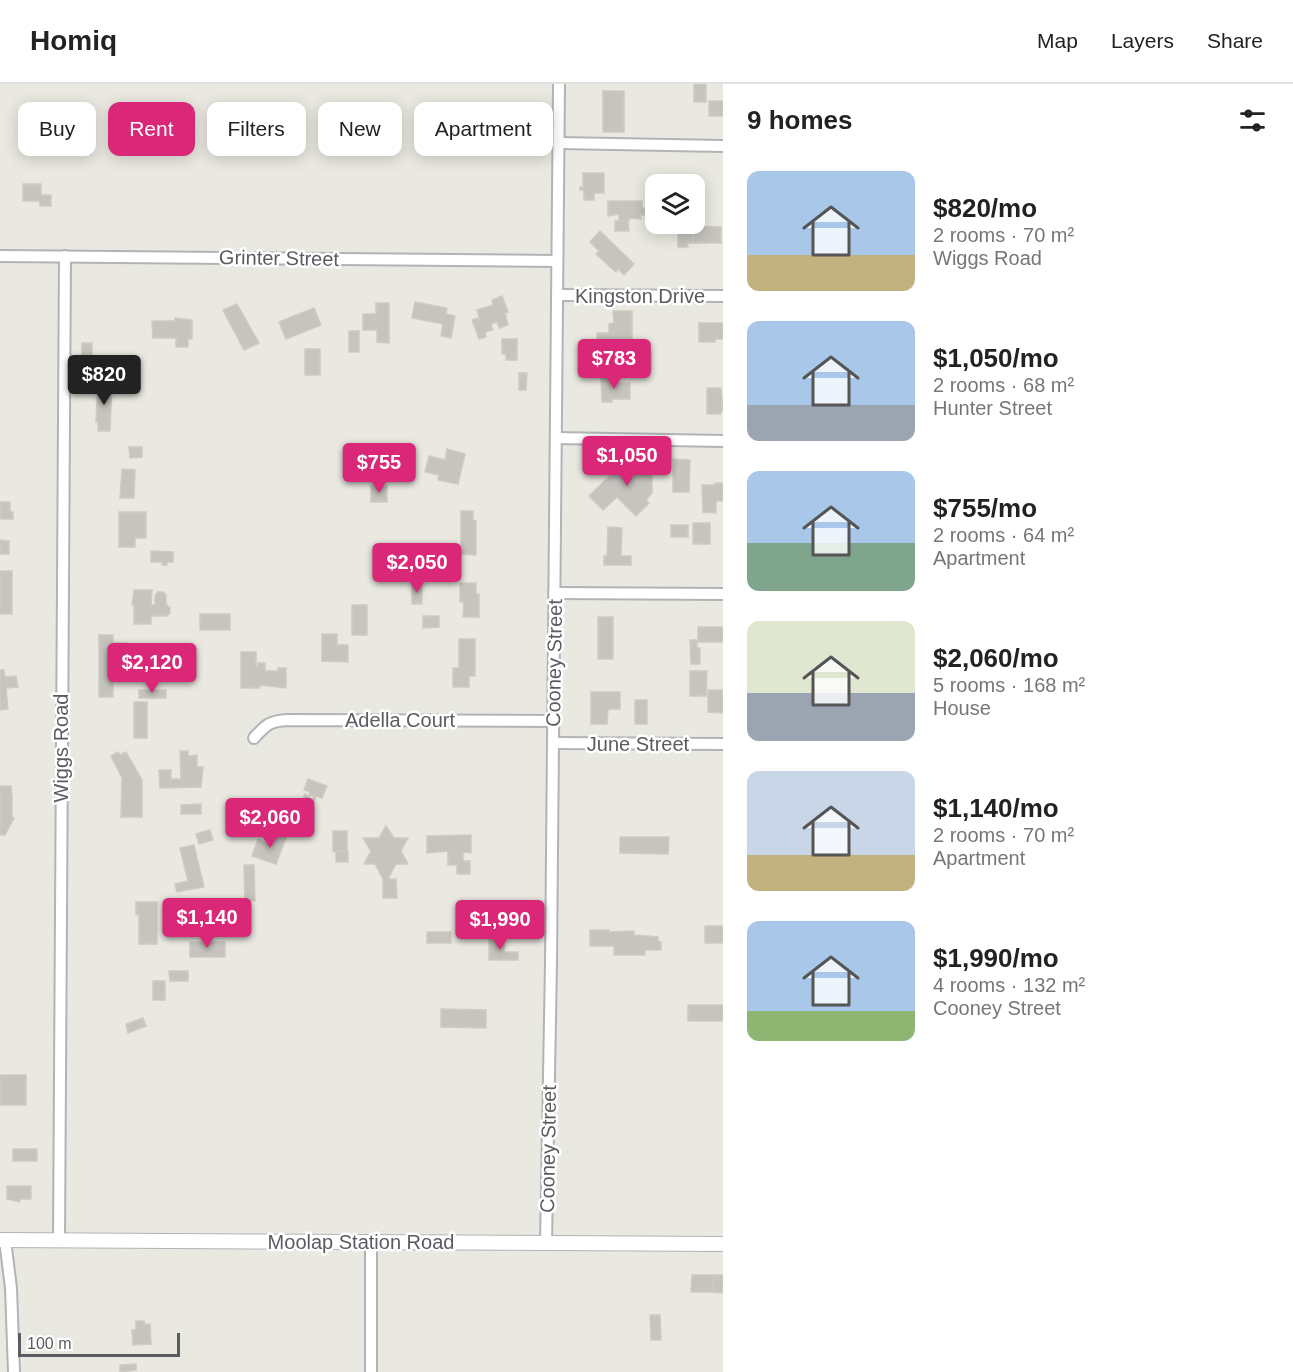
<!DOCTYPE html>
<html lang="en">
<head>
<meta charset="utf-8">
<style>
  :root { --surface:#fff; --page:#f2f2f2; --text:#222; --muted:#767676; --line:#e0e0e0; --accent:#db2777 }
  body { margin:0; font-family:Helvetica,sans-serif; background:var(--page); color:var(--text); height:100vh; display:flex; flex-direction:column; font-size:22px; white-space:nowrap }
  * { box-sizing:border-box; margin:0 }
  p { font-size:20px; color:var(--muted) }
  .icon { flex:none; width:33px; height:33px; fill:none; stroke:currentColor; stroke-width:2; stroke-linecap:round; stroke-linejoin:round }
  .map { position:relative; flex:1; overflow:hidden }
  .drawer { display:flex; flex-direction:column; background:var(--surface); width:570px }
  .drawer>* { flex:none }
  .top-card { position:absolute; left:18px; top:18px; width:570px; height:54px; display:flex; gap:12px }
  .controls { position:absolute; left:645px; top:90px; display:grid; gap:12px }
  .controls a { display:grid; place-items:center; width:60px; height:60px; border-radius:12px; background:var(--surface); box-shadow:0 3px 15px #0003; font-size:30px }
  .scale { position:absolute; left:18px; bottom:15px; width:162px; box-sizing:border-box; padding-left:6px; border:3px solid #595c60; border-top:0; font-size:16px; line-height:21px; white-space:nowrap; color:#595c60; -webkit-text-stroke:4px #fff; paint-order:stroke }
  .price { position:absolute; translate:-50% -51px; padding:0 14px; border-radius:6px; background:var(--accent); color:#fff; font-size:20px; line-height:39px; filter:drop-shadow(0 2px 3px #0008) }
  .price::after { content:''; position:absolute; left:50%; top:36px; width:18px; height:14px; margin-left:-9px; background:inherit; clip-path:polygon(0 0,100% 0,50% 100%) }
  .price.on { background:#222; color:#fff }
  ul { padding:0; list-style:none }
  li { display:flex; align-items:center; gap:18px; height:150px; padding:0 24px }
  li span { display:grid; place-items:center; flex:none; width:168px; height:120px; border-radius:12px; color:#555 }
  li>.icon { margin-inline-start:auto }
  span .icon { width:72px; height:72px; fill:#fffc; stroke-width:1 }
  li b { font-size:26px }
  h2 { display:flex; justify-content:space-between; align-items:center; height:72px; padding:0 24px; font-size:26px }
  .pill { padding:0 21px; border-radius:12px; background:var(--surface); box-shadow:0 3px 15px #0003; font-size:21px; line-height:54px }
  .pill.on { background:var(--accent); color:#fff }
  header { display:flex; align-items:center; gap:36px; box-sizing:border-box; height:84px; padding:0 30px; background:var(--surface); border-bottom:2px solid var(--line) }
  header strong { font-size:28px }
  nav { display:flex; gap:33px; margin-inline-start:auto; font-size:21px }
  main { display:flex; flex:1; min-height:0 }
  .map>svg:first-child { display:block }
  .building { fill:#c6c4be; stroke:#cecbc0; stroke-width:1.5 }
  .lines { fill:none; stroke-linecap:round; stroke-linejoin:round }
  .street-casing { stroke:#b1b3b7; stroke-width:14 }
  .secondary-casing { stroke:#b0b3b7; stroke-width:16 }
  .street { stroke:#fff; stroke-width:10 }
  .secondary { stroke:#fff; stroke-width:14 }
  .labels { text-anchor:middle; stroke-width:5; stroke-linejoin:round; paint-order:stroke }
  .street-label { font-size:20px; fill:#595c60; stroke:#fff }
</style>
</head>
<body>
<header>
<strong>Homiq</strong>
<nav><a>Map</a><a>Layers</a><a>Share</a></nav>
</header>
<main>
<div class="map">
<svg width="723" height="1288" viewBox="0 0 723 1288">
  <rect width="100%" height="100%" fill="#eae9e1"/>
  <g class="building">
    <rect x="694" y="0" width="12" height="18"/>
    <rect x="603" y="7" width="21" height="41"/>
    <rect x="709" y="17" width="14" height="15"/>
    <path d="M583,89H604V109H594V116H584V106H580V103H583Z"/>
    <path d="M23,100H41V111H51V122H40V117H23Z"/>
    <path d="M608,117H642V124H645V131H640L641,135L629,134V137H619V130L608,132Z"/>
    <path d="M615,137H628L629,147H615Z"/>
    <path d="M678,142L693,143V159H687L688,163H678Z"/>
    <path d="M693,142L721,143V159H693Z"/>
    <path d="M600,147L634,180L624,191L618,185L616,188L596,170L599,167L590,158Z"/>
    <path d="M502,212L508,228L505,229L508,241L499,244L497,238L491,240L493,246L485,248L486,253L479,255L472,236L477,234L480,236L477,226L493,221L492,216Z"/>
    <path d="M415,218L447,224L446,230L455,232L451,254L441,252L443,240L412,234Z"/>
    <path d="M376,219H389V259L377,258V246H363V230H376Z"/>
    <path d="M237,220L259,259L244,266L223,226Z"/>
    <path d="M314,224L321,241L286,255L279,238Z"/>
    <path d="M613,227H632V258H625V270H611V261H597V249H609V240L614,239Z"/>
    <path d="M175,234L192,236V255H188V263H176V254H153L152,237H175Z"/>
    <path d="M699,239H723V255H715V258H699Z"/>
    <rect x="349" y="247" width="10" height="21"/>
    <path d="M502,255H517V276H506V270H502Z"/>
    <rect x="82" y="259" width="10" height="19"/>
    <rect x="305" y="265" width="15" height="26"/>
    <rect x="636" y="269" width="15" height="17"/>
    <path d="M519,289H527L526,306H519Z"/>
    <rect x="130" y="292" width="9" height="15"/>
    <path d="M601,293H615V299H630V315H612V318H602Z"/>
    <path d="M98,298H112L110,347H98V338H96Z"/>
    <path d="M707,304H721L723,327H721V330H707Z"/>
    <path d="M129,363H142V373L130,374Z"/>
    <path d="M414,363V375H391V364Z"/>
    <path d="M447,365L465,370L458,400L438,396L439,391L425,388L429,372L445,376Z"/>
    <path d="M673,375L690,376L689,408H673Z"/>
    <path d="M624,378H652V409L646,416L649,419L636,432L617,413L603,426L589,412Z"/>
    <path d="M122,385L135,386L134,414H120Z"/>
    <path d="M715,399H722L723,401V417H716V429L703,428L702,401H715Z"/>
    <rect x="371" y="402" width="16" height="16"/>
    <path d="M0,418H10V428H13V435H0Z"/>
    <path d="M461,427H473V436L476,437V471L461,470Z"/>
    <path d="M119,428H146V454H135V463H119Z"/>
    <rect x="693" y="439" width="17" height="21"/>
    <rect x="671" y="441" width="17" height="12"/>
    <path d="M608,443L622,444L621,472H631V481H604V472H607Z"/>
    <path d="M0,456L9,457V470H0Z"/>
    <path d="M151,467L173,468V478H167V481H162V478H151Z"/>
    <rect x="0" y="487" width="12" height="43"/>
    <rect x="412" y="499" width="10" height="21"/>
    <path d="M460,499H476V510H479V533H463L464,518H460Z"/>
    <path d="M134,506H152L151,521H155V511L158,508H163L166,511V520L170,524V529L167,532H151V540H134V521H132Z"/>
    <rect x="352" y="521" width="15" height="30"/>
    <rect x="200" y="530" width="30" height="16"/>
    <path d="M423,532H439V543L423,544Z"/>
    <rect x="598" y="533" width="15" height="42"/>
    <rect x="698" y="543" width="25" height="15"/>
    <path d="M322,550H337V561H348V578L322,577Z"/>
    <path d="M99,551H113V574H126V589H113V613H99Z"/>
    <path d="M459,555H475V592H469V603H453V584H459Z"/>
    <path d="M690,556H697V564H700V580H691Z"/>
    <rect x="113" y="559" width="13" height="15"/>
    <path d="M241,568H256V582H258V579H265V587H278V584H286V604L260,601V604H241Z"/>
    <path d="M0,586H4L5,593L16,592L18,603L6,604L8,625L0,626Z"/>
    <path d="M690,587H707L706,612H690Z"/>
    <rect x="139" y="606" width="27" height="8"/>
    <path d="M708,606H723V629L708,628Z"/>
    <path d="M591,608H620V625H608L607,640H591Z"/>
    <rect x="635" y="616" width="12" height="24"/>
    <rect x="134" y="618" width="13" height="36"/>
    <path d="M180,667H188V672L197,671V683H203L201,703L160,704L159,686H171V695H181Z"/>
    <path d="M118,668L120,671L126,668L142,696V733H121L122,694L111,672Z"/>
    <path d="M308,695L327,702L322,714L316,712L309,733L298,729L305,710L313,716L314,712L309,711L310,708L304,706Z"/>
    <path d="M0,702H11L12,713V733L14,734L5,751H0Z"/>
    <path d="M201,720V730H181V721Z"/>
    <path d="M386,742L394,754H408L401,767L408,780H396L388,795H396L397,814H383V795L375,780H364L371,767L363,754H379Z"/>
    <path d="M210,746L213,756L199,760L196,750Z"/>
    <path d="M333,747H347V766L333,768Z"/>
    <path d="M273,749L286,754L276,780L252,772L258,755L269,760Z"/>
    <path d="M471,751V769L463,768V777H470V790H457V781H448V767L427,769V752Z"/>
    <path d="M620,753H669L668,770L620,769Z"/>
    <path d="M194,761L204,803L177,808L175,800L188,797L180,764Z"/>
    <rect x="336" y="767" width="12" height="11"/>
    <path d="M244,781H254L255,817H245Z"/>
    <path d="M136,818H157V860H139V830L136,831Z"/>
    <path d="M489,818L506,819V828L510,831V836L506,839V850L489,851Z"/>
    <rect x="705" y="842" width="18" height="17"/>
    <path d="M590,846H609V848L634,847V851L658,853V858H661V866H645V871H614V862H590Z"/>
    <rect x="427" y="848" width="24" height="11"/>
    <path d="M489,855L504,856V868H518V876H489Z"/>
    <rect x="190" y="858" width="35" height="15"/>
    <path d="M169,887H188V897H170Z"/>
    <rect x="153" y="897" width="12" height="19"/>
    <rect x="688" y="921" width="35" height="16"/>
    <path d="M441,925L486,926V944L441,943Z"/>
    <path d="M143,934L146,942L128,949L126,940Z"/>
    <rect x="0" y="991" width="26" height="30"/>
    <rect x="13" y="1065" width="24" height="12"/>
    <path d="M7,1102H31V1115H20V1118L7,1115Z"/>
    <path d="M692,1191H714L713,1208H691Z"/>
    <path d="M714,1191H723V1209L713,1208Z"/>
    <path d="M650,1231H660L661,1256H651Z"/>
    <path d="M136,1237H144L145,1241L150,1240L151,1260L133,1261L132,1246H136Z"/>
    <path d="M136,1280V1286L120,1288V1281Z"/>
  </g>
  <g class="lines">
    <defs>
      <g id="street">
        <path d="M559,59L723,62"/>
        <path d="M0,172L557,177"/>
        <path d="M557,211L723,212"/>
        <path d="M556,354L723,357"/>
        <path d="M554,509L723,510"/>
        <path d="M254,654C266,641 269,637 288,636L553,637"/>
        <path d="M553,659L723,660"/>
        <path d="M5,1156L11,1204L14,1288"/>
        <path d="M59,1156L65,172"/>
        <path d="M371,1158V1288"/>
        <path d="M546,1159L551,879L559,0"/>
      </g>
      <path id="secondary" d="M0,1156L723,1160"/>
    </defs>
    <use href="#street" class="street-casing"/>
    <use href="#secondary" class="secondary-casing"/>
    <use href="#street" class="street"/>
    <use href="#secondary" class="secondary"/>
  </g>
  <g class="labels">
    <g class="street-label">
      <text transform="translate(279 174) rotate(1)" y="7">Grinter Street</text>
      <text x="640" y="219">Kingston Drive</text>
      <text transform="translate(554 579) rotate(-89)" y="7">Cooney Street</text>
      <text x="400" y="643">Adella Court</text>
      <text x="638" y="667">June Street</text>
      <text transform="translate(61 664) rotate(-90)" y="7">Wiggs Road</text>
      <text transform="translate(548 1065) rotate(-89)" y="7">Cooney Street</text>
      <text x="361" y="1165">Moolap Station Road</text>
    </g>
  </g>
</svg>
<div class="controls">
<a><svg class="icon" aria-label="layers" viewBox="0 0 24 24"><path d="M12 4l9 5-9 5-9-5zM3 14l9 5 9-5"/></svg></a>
</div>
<div class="scale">100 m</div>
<b class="price" style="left:614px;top:306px">$783</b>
<b class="price on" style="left:104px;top:322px">$820</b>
<b class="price" style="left:627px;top:403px">$1,050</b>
<b class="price" style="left:379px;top:410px">$755</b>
<b class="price" style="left:417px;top:510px">$2,050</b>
<b class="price" style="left:152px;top:610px">$2,120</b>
<b class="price" style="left:270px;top:765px">$2,060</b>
<b class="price" style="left:207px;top:865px">$1,140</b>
<b class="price" style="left:500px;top:867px">$1,990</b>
<div class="top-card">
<a class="pill">Buy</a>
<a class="pill on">Rent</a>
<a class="pill">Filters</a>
<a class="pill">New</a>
<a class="pill">Apartment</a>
</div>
</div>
<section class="drawer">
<h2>9 homes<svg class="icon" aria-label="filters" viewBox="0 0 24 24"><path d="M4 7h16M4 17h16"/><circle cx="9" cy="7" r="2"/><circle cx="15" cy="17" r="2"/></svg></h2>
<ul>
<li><span style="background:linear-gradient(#a9c7e8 70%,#c2b280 0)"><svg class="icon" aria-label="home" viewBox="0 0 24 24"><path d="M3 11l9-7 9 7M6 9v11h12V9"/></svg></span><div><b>$820/mo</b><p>2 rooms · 70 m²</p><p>Wiggs Road</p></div></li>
<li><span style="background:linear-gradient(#a9c7e8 70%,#9aa5b1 0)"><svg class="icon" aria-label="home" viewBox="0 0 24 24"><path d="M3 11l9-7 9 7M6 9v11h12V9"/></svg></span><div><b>$1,050/mo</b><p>2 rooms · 68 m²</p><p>Hunter Street</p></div></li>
<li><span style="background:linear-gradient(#a9c7e8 60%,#7fa58c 0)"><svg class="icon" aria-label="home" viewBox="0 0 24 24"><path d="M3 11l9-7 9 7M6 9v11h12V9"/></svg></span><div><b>$755/mo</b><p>2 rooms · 64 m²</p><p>Apartment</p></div></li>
<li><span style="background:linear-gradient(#dfe7d0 60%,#9aa5b1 0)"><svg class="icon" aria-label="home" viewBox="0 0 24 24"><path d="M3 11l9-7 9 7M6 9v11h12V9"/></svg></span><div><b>$2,060/mo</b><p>5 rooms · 168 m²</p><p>House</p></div></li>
<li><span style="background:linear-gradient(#c9d6e8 70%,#c2b280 0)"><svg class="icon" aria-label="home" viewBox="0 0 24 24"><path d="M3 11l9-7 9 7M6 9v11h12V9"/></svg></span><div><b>$1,140/mo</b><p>2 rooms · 70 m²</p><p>Apartment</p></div></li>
<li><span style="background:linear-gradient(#a9c7e8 75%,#8fb573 0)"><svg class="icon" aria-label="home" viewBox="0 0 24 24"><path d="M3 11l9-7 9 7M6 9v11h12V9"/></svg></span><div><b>$1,990/mo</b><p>4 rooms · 132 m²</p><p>Cooney Street</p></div></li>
</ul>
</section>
</main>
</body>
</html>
